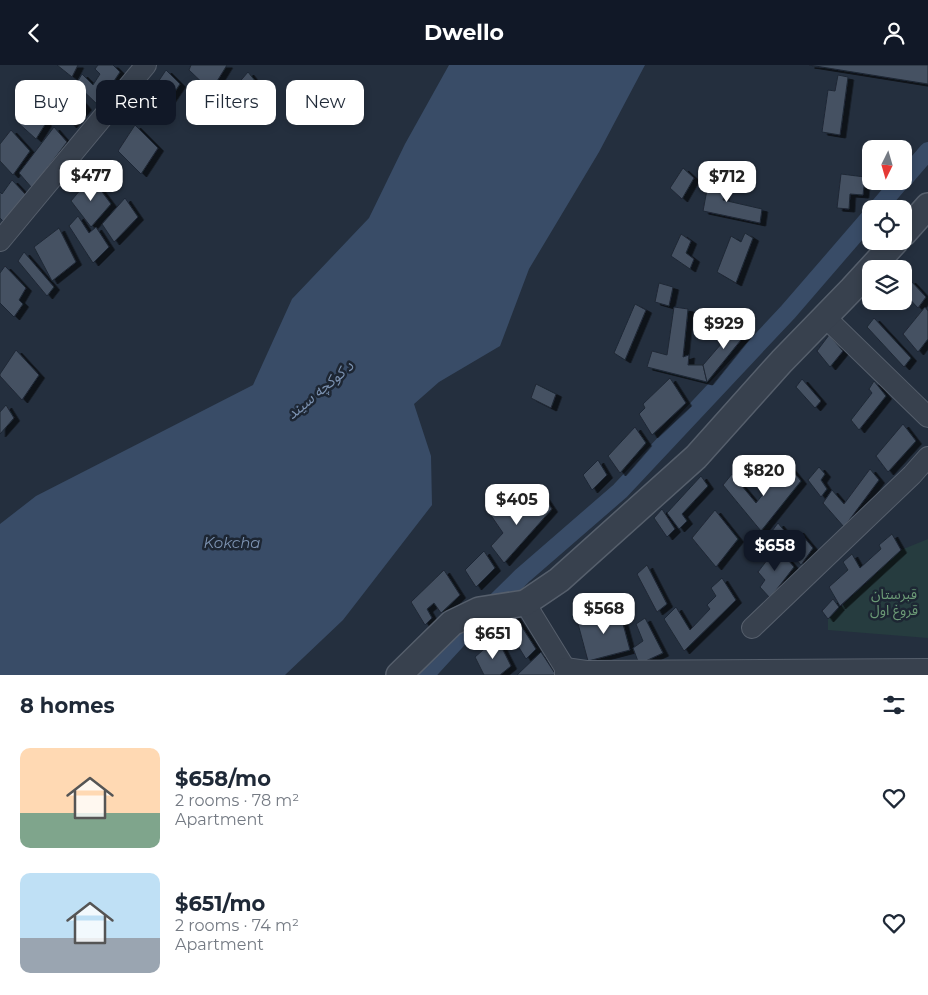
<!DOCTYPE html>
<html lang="en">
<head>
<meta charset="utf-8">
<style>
  :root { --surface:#fff; --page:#f2f2f3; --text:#1f2937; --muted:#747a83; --accent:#111827 }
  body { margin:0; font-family:Montserrat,"Noto Sans Arabic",sans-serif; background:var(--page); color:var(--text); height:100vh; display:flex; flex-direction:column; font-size:19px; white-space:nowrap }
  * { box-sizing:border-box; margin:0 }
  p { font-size:16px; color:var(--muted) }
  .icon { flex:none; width:28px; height:28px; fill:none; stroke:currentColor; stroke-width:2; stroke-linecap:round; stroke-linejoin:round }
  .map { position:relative; height:610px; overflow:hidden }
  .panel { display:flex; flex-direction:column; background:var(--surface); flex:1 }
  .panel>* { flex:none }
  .hud { position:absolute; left:15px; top:15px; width:500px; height:45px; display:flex; gap:10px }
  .needle { width:32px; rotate:185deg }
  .buttons { position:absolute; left:862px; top:75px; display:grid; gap:10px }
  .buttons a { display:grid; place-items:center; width:50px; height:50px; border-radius:10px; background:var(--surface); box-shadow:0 2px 8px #0003; font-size:25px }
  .price { position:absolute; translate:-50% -42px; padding:0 11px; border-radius:10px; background:#fff; color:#222; font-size:16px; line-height:32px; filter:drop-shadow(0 1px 2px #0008) }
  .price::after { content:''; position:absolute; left:50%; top:30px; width:15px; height:11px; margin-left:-8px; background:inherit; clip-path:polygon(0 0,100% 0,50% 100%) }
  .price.active { background:var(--accent); color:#fff }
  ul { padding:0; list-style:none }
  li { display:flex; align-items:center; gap:15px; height:125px; padding:0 20px }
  li span { display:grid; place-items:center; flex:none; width:140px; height:100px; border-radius:10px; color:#555 }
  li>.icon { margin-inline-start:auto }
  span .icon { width:60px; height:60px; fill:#fffc; stroke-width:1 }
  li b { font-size:21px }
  h2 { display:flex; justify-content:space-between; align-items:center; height:60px; padding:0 20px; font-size:21px }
  .pill { padding:0 18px; border-radius:10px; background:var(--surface); box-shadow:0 2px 8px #0003; font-size:18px; line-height:45px }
  .pill.active { background:var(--accent); color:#fff }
  header { display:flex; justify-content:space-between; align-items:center; height:65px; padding:0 20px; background:var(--accent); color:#fff; font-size:22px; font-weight:700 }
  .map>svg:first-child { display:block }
  .green { fill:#263c3f }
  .water { fill:#394c67 }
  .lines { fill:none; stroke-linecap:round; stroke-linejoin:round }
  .canal { stroke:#394c67; stroke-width:18 }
  .building { fill:#455162; stroke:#1f2835; filter:url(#shadow) }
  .minor-casing { stroke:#565f6c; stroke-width:22 }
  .tertiary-casing { stroke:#565f6c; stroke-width:28 }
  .minor { stroke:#38414e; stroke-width:20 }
  .tertiary { stroke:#38414e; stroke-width:25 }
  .labels { text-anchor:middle; stroke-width:5; stroke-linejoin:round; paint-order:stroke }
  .park-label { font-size:14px; fill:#6b9a76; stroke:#1d2633 }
  .water-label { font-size:15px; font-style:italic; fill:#7c92b1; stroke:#1d2633 }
</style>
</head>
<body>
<header><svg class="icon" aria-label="back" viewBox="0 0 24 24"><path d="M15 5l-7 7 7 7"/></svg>Dwello<svg class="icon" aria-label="person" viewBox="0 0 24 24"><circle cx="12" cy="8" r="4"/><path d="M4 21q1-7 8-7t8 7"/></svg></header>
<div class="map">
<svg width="928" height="610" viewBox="0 0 928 610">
  <defs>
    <filter id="shadow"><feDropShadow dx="5.5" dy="3" stdDeviation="0" flood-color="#0009"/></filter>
  </defs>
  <rect width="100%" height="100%" fill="#242f3e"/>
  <path class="green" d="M928,474V573L828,565V554L901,485Z"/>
  <path class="water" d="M449,0H645L599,87L529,204L500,281L439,317L414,339L431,391L432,440L343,555L285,610H0V459L36,431L253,320L292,234L369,153L405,79Z"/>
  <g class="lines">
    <g class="canal">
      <path d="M904,114L928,86"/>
      <path d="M877,144L901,116"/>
      <path d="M425,610L459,573L522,511L620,426L788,247L871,151"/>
    </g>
  </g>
  <g class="building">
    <path d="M57,0H78L72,12Z"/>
    <path d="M98,0H113L120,7L98,40L76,19L82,9L93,20L100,9L95,4Z"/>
    <path d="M191,0H227L211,26L189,5Z"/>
    <path d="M809,0H928V19Z"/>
    <path d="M166,5L180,19L164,43L150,29Z"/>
    <path d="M248,7L264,27L240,55L225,34Z"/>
    <path d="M838,10L848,12L840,70L822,67L828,25L835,26Z"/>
    <path d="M76,30L86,42L71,60L62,48Z"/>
    <path d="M25,39L46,58L36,74L15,55Z"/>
    <path d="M135,60L158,83L141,109L118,86Z"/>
    <path d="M54,62L67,77L32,123L19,108Z"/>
    <path d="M11,65L30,86L13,110L0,96V79Z"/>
    <path d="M683,103L694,113L682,134L670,123Z"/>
    <path d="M710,109L727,113L723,135L762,144L760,158L703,146Z"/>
    <path d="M841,109L865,112L863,130L850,129L849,144L837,143Z"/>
    <path d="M91,112L111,139L91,162L71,136Z"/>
    <path d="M12,115L26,130L6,159L0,153V127L2,129Z"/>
    <path d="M125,133L138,152L114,177L102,159Z"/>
    <path d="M78,151L89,168L96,162L109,182L93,198L69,161Z"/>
    <path d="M59,163L76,197L52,216L34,182Z"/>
    <path d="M745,168L753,173L736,218L717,207L731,171L741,177Z"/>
    <path d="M681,169L691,176L686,188L694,194L690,204L671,191Z"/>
    <path d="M24,187L54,222L47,231L18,196Z"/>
    <path d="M5,201L26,223L19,235L23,239L14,252L0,238V208Z"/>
    <path d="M910,215L926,232L918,243L904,228V224Z"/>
    <path d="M659,218L673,222L669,241L655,237Z"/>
    <path d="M635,239L646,245L625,295L614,288Z"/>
    <path d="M674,242L688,244L683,292L689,290L688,300H703L707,317L647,302L652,286L667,290Z"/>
    <path d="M925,242L928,246V274L918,287L903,269Z"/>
    <path d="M874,253L911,293L904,302L867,262Z"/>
    <path d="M740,257L749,265L707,317L703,300Z"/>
    <path d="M829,270L843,286L830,302L817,286Z"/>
    <path d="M16,285L39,310L22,335L0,311V309Z"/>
    <path d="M670,313L686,338L652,370L639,349L645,343L643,339Z"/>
    <path d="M802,314L821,336L815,343L796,322Z"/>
    <path d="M874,316L886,331L859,365L851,355L872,328L869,324Z"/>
    <path d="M536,319L556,329L551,343L531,333Z"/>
    <path d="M6,340L14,353L0,369V347Z"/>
    <path d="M903,359L916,376L888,407L876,391Z"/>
    <path d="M635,362L646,378L620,408L608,391Z"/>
    <path d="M598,395L607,410L592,425L583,410Z"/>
    <path d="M787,399L801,416L761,466L723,420L732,409L756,438Z"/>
    <path d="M819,402L825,409L821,415L827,424L821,432L808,415Z"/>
    <path d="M870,404L879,415L844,462L823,438L832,425L844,439Z"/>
    <path d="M701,411L708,421L682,449L687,456L679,464L667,448Z"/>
    <path d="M542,429L552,444L504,498L491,481L503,468L488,446L496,436L504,447L512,439L521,452Z"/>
    <path d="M662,444L675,464L667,472L654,453Z"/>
    <path d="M715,445L738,474L716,502L692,473Z"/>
    <path d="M778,458L791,474L798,465L813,483L801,500L772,466Z"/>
    <path d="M892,469L901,485L840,541L829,522L848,505L843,497L852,489L860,503L881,484L879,480Z"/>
    <path d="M777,482L794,502L770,533L760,522L765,515L758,507Z"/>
    <path d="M484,486L495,503L476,522L465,505Z"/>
    <path d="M647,500L667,539L657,547L637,509Z"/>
    <path d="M444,505L460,530L441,548L434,538L427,544L432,553L425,560L411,537Z"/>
    <path d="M722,513L736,535L684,586L664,554L676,542L690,565L710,544L707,540L716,531L711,523Z"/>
    <path d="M833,534L839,542L828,554L822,546Z"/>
    <path d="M619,544L630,585L588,596L577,555Z"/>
    <path d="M513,548L536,584L526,594L512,571L507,576L499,563Z"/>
    <path d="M645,553L663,588L639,599L633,583L643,576L636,559Z"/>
    <path d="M497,573L511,601L500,610H484L475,592Z"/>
    <path d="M541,587L556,610H517Z"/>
  </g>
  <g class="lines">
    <defs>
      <g id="minor">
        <path d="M0,176L146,0"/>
        <path d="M825,252L928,352"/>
        <path d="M525,538L565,603V610"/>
        <path d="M752,563L912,410L928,392"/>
        <path d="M565,603L586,606L928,604"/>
      </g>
      <g id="tertiary">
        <path d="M904,168L928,141"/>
        <path d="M399,610L452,558L479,545L525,538L559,515L696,392L782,296L852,224L896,176"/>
      </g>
    </defs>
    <use href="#minor" class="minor-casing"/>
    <use href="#tertiary" class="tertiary-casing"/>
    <use href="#minor" class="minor"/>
    <use href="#tertiary" class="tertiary"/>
  </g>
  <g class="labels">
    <g class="park-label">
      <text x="894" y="534">قبرستان<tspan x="894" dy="16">قروغ اول</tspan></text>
    </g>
    <g class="water-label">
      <text transform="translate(320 325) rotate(-40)" y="5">د کوکچه سیند</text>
      <text x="232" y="483">Kokcha</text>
    </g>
  </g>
</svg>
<div class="buttons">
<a><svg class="needle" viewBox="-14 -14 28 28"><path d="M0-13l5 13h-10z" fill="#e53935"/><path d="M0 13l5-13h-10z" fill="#747a83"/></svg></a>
<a><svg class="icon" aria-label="locate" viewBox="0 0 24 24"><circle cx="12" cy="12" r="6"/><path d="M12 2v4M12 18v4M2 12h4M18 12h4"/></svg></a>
<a><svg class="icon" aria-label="layers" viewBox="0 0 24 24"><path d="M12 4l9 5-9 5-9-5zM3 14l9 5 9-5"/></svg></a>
</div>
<b class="price" style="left:91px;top:137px">$477</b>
<b class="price" style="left:727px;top:138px">$712</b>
<b class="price" style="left:724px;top:285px">$929</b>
<b class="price" style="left:764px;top:432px">$820</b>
<b class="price" style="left:517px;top:461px">$405</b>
<b class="price active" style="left:775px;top:507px">$658</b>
<b class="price" style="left:604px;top:570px">$568</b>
<b class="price" style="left:493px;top:595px">$651</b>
<div class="hud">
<a class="pill">Buy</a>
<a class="pill active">Rent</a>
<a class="pill">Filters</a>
<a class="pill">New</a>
</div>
</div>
<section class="panel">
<h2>8 homes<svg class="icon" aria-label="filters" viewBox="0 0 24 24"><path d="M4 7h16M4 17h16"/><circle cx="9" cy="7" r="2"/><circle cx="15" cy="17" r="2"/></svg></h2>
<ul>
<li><span style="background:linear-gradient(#ffd9b3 65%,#7fa58c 0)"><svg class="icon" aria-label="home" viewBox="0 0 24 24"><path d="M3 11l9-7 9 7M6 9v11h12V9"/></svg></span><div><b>$658/mo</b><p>2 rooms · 78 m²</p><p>Apartment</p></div><svg class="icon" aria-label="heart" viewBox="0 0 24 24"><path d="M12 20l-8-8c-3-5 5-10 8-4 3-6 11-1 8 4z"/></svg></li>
<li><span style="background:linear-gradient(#bfe0f5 65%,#9aa5b1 0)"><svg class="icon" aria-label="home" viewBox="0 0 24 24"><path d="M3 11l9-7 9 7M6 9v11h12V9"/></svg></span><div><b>$651/mo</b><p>2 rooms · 74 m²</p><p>Apartment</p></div><svg class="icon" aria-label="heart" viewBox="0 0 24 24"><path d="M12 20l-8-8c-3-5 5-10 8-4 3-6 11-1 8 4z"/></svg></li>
</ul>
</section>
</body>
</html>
